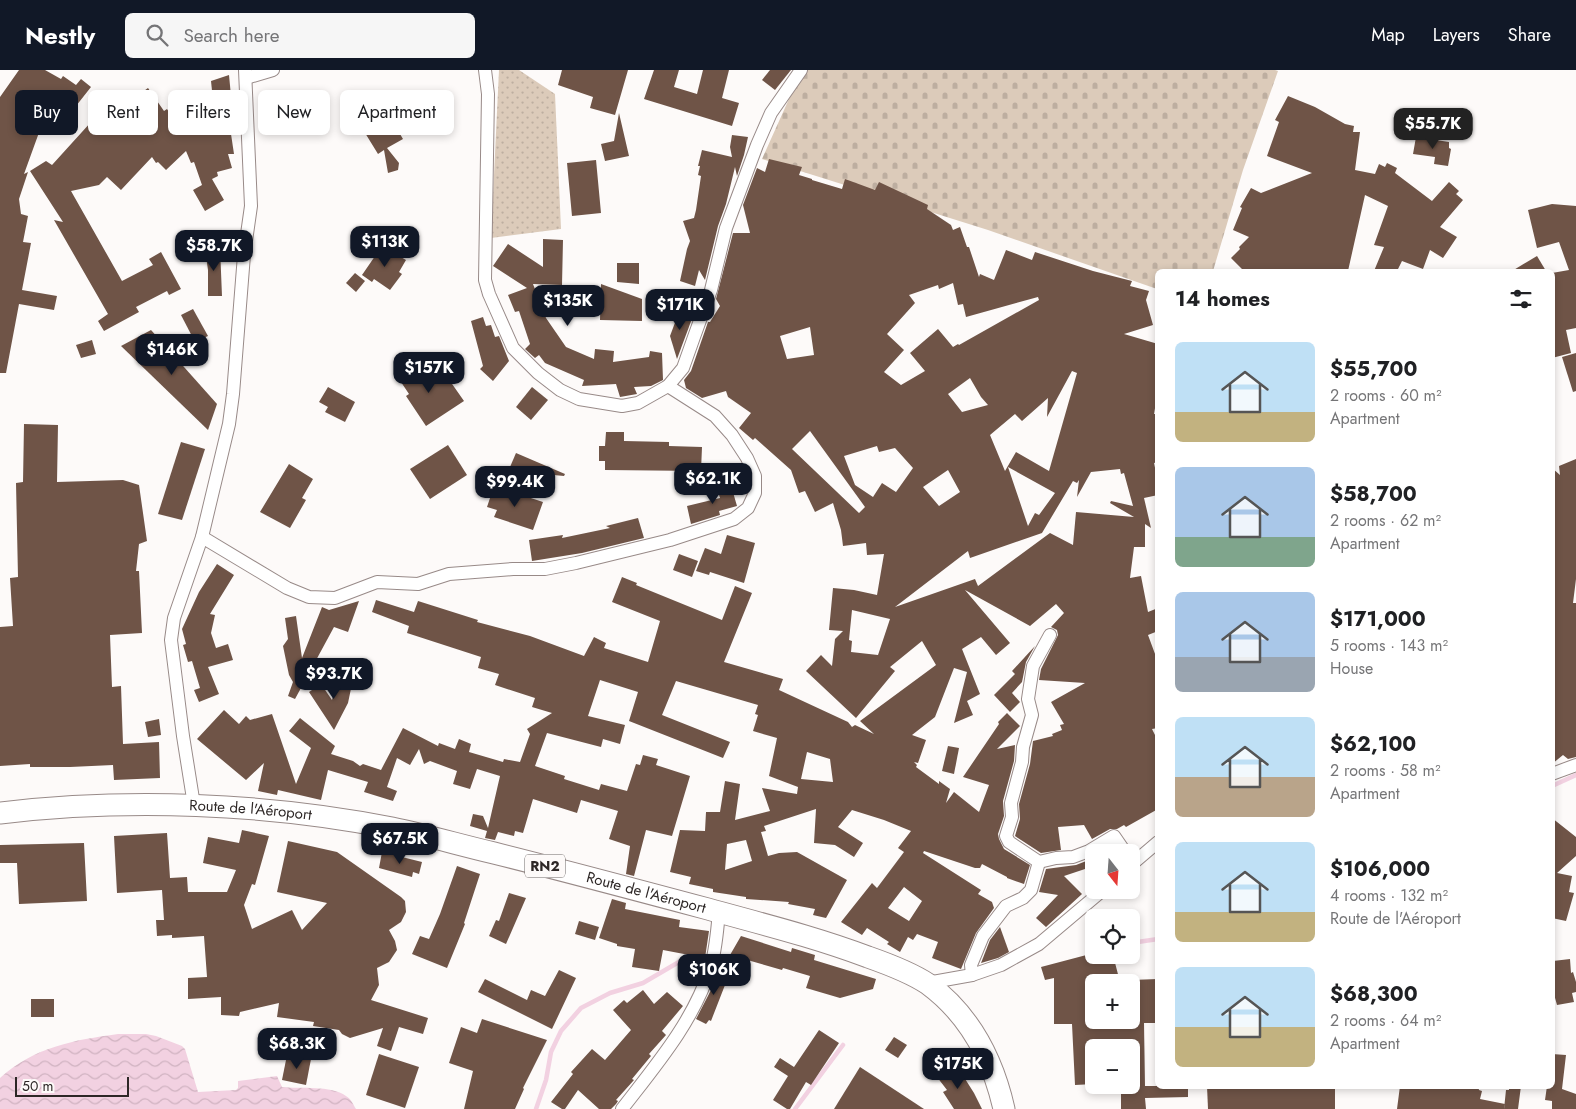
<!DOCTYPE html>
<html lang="en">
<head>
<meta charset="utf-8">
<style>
  :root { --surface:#fff; --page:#f6f6f6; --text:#202124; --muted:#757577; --accent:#111827 }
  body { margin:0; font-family:Jost,sans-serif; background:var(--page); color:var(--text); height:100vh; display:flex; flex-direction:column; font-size:19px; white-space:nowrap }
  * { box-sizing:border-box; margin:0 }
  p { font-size:16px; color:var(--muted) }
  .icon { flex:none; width:28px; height:28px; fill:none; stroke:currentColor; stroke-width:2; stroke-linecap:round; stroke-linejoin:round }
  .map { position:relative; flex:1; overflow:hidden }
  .details { position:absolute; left:1155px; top:199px; width:400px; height:820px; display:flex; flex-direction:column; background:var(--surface); border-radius:8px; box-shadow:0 2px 8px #0003 }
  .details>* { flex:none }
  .guide { position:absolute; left:15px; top:20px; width:475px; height:45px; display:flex; gap:10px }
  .needle { width:32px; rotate:163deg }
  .buttons { position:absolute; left:1085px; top:774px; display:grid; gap:10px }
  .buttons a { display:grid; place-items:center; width:55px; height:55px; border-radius:8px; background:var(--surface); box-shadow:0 2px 8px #0003; font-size:25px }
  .scale { position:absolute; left:15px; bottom:12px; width:114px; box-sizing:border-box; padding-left:5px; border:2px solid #2d2726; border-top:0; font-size:14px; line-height:18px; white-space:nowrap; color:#2d2726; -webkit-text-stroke:4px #fdfaf9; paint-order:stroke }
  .price { position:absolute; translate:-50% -42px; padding:0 11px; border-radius:10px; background:var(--accent); color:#fff; font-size:16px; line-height:32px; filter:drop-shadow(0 1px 2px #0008) }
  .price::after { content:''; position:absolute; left:50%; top:30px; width:15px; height:11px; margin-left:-8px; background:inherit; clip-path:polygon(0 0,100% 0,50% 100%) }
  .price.active { background:#222; color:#fff }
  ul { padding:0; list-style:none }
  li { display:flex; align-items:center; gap:15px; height:125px; padding:0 20px }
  li span { display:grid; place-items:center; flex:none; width:140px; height:100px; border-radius:8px; color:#555 }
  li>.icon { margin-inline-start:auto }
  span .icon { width:60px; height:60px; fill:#fffc; stroke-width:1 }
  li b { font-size:21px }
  h2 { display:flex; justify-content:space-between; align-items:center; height:60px; padding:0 20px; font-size:21px }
  .pill { padding:0 18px; border-radius:8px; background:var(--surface); box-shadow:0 2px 8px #0003; font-size:18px; line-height:45px }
  .pill.active { background:var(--accent); color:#fff }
  header { display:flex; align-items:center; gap:30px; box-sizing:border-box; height:70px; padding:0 25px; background:var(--accent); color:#fff }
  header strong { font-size:24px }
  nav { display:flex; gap:28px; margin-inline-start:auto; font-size:18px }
  .search { width:350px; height:45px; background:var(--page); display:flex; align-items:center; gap:12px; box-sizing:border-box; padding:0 18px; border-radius:8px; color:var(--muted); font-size:19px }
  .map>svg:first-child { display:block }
  .green { fill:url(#green-dots) }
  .cemetery { fill:url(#cemetery-stones) }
  .water { fill:url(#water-waves) }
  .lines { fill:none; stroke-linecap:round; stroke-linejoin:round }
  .stream { stroke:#f2d1e1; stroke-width:4.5 }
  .building { fill:#6f5447; fill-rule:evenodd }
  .minor-casing { stroke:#988a88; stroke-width:14 }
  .trunk-casing { stroke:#988a88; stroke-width:23 }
  .minor { stroke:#fff; stroke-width:12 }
  .trunk { stroke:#fff; stroke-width:21 }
  .labels { text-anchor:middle; stroke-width:5; stroke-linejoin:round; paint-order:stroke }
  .shield { fill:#fdfaf9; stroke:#6b6665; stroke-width:1 }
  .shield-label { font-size:14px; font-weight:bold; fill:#2d2726 }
  .street-label { font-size:15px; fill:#2d2726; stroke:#fdfaf9 }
</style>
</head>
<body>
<header>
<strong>Nestly</strong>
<div class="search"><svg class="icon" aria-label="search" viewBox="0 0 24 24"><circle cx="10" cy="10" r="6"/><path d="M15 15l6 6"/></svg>Search here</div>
<nav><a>Map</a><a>Layers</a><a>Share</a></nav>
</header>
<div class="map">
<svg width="1576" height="1039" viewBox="0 0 1576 1039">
  <defs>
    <pattern id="green-dots" width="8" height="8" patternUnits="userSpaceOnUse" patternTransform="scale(1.25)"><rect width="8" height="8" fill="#dccbba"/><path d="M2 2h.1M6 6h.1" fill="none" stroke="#bdaea0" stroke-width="1.8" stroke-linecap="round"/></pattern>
    <pattern id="cemetery-stones" width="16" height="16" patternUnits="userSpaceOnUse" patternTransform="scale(1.25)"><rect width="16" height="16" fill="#dccbba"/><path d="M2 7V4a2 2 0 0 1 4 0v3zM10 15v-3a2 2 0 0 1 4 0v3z" fill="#bdaea0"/></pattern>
    <pattern id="water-waves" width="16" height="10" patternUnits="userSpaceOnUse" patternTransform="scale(1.25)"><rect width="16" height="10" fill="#f2d1e1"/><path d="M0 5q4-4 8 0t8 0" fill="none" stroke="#d0b3c1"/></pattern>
  </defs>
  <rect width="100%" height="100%" fill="#fdfaf9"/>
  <path class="green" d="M499,0H519L555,24L561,159L491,168Z"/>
  <path class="cemetery" d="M802,0H1275L1278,1L1243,100L1213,201H1158L1157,219L988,160L762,89Z"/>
  <path class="water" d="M118,964H146L156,966L182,976L185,979L198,1022L236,1020L238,1018V1011L277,1006L282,1017C300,1019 331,1015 346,1026C351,1029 353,1034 356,1039H0V1008C34,977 74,970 118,964Z"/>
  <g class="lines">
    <g class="stream">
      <path d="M1552,716L1576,705"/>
      <path d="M1131,873L1158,869"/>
      <path d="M536,1039L546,1010L551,982L561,961L581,938L610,923L643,913L684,889L691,886"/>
      <path d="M795,1039L843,975"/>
    </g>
  </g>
  <g class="building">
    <path d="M19,0H45L61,9L63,6L76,15L81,9L91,17L76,36L69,31L48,62L41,57L24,104L28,102L19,129L21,144L28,146L23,172L31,173L22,220L57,226L54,240L19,234L6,303H0V27Z"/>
    <path d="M562,0H628L615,45L590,38L593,27L558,15Z"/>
    <path d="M654,0H679L674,17L697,24L703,0H729L722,28L739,33L732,56L644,29Z"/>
    <path d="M770,0H791L775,20L762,10Z"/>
    <path d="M229,5L231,26L213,30L211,11Z"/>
    <path d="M148,18L164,41L167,39L171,45L182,26L221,48L225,65L231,64L234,84H228L232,98L217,102L218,106L212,109L224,130L205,141L193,120L202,115L194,92L191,93L186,81L166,100L158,92L156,93L152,87L121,120L107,107L99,115L71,121L122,211L153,195L149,189L161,182L181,219L169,225L167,221L136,237L139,242L104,261L98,251L108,244L54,150L63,152L30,101L46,91L52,95L101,41L120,58L145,37L137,26Z"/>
    <path d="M418,23L433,30L427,46L411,40Z"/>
    <path d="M1288,26L1315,37L1345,54L1354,56L1353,62H1360L1355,100L1375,104L1379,94L1385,97L1387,93L1397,98L1395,103L1432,131L1449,112L1459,121L1456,124L1463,130L1440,157L1457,167L1443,188L1430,180L1423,199L1402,191L1397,201H1374L1384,177L1374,175L1388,136L1365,125L1348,201H1244L1231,188L1240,179L1239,177L1249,167L1233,160L1242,138L1240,137L1251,118L1261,123L1312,103L1267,86L1279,52L1275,50Z"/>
    <path d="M399,36L412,58L400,64L403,69L387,78L399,93L398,100L388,103L384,80L378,84L362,58Z"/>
    <path d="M619,43L629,86L605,91L601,74L614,71Z"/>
    <path d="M732,65L748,67L744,85L737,106L735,97L726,134L718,156L705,210L699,200L695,216L680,211L687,179L690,171L683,151L694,148L696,140L701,106L698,105L700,96H698L702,80L732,87L730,77Z"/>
    <path d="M1416,67L1449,72V78L1451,79L1448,96L1434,94L1435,87L1413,84Z"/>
    <path d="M769,89L802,97L799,105L812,109V110L842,119L845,109L875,120L879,112L928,135L927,139L951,155L953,160L960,157L967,177H969L979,207L980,204L994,210L1006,180L1032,190L1035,182L1093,201L1132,211L1130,216L1149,221L1146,230L1153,255L1124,264L1158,274V321L1154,344H1158V392L1154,393L1158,412V425L1144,428L1151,458L1145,454V477H1134L1130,508L1141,506L1148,542L1158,538V561L1148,565L1158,592V658L1152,659L1158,671V739L1126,757L1124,755L1117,759H1110L1092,769L1084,755L1058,757L1061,780L1041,783L1015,766L1020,749L1019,734L1030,694L1033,671L1053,666L1052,664L1062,660L1060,655L1064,654L1051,632L1085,613L1039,610L1041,599L1058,565L1057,560L1051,557L1064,543L1056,534L1030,556L965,520L1010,573L996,585L981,567L962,579L980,624L967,631L973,645L954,653L967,602L954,598L935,647L912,665L926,670L918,693L914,692L917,695L916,697L939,714V711L950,719L946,733L954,722L979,742L989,715L963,707L999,654L998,652L1007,643L1020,656L997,679L1015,675L1014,691L1003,731L1004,746L998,764L999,769L1004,779L1030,795L1024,814L1007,808V807L982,794L980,798H975L924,781L923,783L981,820L978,824L992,832L994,838L976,863L961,899L932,888L938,872L917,864L913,870L908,867L900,882L887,874L889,872L867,858L862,865L841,852L872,813L877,818L904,782L898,778L911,761L884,750L852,740L838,757L863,773L854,787L835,775L814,773L816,739L764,756L766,761L761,762L768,786L779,783L797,782L847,810L826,848L813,845L815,839L788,834L789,832L746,829V827L713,822V819L689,814L691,807L670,802L680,760L705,761L706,742H720L725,711L740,714L735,750L770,741L762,718L797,724L798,717L769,706L777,668L753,661L758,645L755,644L758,635L676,611L662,645L730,672L723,688L629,651L638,622L600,610L588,646L625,655L620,674L603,669L601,677L547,663L535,696L565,706L564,709L599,720L601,714L627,721L636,694L640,695L643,685L658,689L656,695L690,706L672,766L646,760L634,806L626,804L630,776L609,769L618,741L581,730L577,743L533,729L523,763L515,761L514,766L498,762L495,770L485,768L487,761L470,756L473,744L483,746L488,758L500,706L477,699L470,719L453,714L457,701L430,691L424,694L419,679L410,695L397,688L387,717L397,721L393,731L364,722L368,712L328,700L321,730L278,720L277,725L258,721L264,693L246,710L197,669L224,640L239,654L246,646L250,650L272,644L296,714L311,678L289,661L300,648L335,676L331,684L353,691L360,696L363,694L381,700L403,658L438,676L439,673L455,679L459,669L471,674L469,682L503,692L504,689L520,692L530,664L527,659L552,643L532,637L535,628L495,615L499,604L478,598L481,587L407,563L409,556L372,542L376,530L414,542L418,531L478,550L477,552L530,566L584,586L594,567L606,573L604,578L648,592L660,551L612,532L622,507L637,513L636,515L722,550L735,516L752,523L724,592L783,609L779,620L848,652L852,657L855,655L874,664L860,651L936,595L922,571L890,597L895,601L856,648L806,601L821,585L832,596L835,569L843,561L829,560L833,518L854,520L877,525L884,484L867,485L866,473L843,476L841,460L833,433L815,442L805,421L799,423L791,400L755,368L753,370L739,358L751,343L728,327L726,321L702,328L686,318L684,310L691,301L708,252H710L720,236L716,229L733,163H750L743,135L757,98L765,102ZM953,213L958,235L963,234L966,247L1038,227L1039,230L959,275L958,274L953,277L938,259L910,283L925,301L901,315L884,302L904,280L887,264L915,233L909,225L938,215L939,219ZM810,257L814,285L787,289L780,266ZM1072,301L1077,303L1049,401L1016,382L1005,401L990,365L1015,344L1022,351L1048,328L1047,347ZM970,308L981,327L988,335L962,342L948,324ZM810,361L865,437L859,443L792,379ZM877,376L879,382L895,378L913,398L896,422L882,413L873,427L855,415L844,386ZM1008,397L1055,423L1039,445L1035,443L1028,456ZM1120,399L1121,404L1124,403L1133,436L1111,431L1110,433L1134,447L1076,442L1073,475L1050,463L978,516L975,509L895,537L968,481L970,488L1042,463L1073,411L1077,413L1079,410L1077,427L1091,402ZM948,400L960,422L939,436L923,417ZM852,540L890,549L878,585L851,582L852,571L849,570ZM807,682L830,689L833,712L801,709ZM746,770L752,791L725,800L727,774ZM904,817L922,831L909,851L888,838Z"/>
    <path d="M596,90L601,143L572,146L567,93Z"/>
    <path d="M1552,134L1576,136V258L1566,260L1571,283L1552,288V203L1569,200L1559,172L1537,178L1528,140Z"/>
    <path d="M543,169L563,170L562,215L533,214L546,248L566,277L594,289L595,279L614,281L613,292L649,287L650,281L662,283L663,310L651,316L634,317L637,324L620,327L616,314L582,316L584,310L545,293L539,285L535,288L525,279L530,274L519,241L515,242L508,225L527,218L493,196L508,174L543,197Z"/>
    <path d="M382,176L406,190L399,202L402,204L390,220L374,209L372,212L362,205Z"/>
    <path d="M220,177L222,226H208V200L205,179Z"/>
    <path d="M1537,186L1546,201H1512Z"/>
    <path d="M617,193H639V214L617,212Z"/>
    <path d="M355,203L365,211L356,222L346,213Z"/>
    <path d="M601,214L642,229V251L600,250Z"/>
    <path d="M193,239L208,266L195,272L181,245Z"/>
    <path d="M679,242L693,246L677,289L670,266Z"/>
    <path d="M483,247L486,256L491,255L495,267L499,266L509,291L493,311L480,299L483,296L471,251Z"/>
    <path d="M151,260L217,334L208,360L121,276Z"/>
    <path d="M92,270L96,284L81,288L76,275Z"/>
    <path d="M1576,283V321L1573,322L1562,287Z"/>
    <path d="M411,293L424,314L443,301L464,331L426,356L406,326L409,324L395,303Z"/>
    <path d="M328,317L355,332L345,352L325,342L328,337L319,332Z"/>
    <path d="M532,317L548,330L531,350L516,337Z"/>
    <path d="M24,354L58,355L57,412L123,410L139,415L147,471L139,474L136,501H139L142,563L110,565L112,617L121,616L123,674L159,672L160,708L114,710L113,695L70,697H30V694L0,696V557L13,556L10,508L18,507L16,413L23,412Z"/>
    <path d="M606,362H624V371L669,372V376L702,377L701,401L605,400V391H599V376H605Z"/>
    <path d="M181,372L205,379L182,450L158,444Z"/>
    <path d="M448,375L467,405L430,429L410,399Z"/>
    <path d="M516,383L565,404L564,406L522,402L510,397Z"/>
    <path d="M1576,389V509L1573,533H1576V687L1568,689L1563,685L1552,694V398L1560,405L1559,396Z"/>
    <path d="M289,394L313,409L302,428L306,430L290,458L260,442Z"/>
    <path d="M730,412L737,436L719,441L720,445L691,454L687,436L720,428L716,415Z"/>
    <path d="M494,416L543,432L533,460L494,447L497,440L487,437Z"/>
    <path d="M638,448L644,468L582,483L532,491L529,470L563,465L562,468L610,458L606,456Z"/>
    <path d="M727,465L755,473L744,513L710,502L709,505L696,501L705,478L721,484Z"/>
    <path d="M679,484L698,491L692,507L673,500Z"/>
    <path d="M217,494L234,505L210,544L215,545L211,563L216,578L228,574L233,590L208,597L219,624L199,632L194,620L200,618L192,591L188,592L183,575L186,574L182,559L199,522Z"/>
    <path d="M359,531L348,562L334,557L295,629L288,626L293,612L289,605L283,576L288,569L285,548L296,546L302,588L322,537L329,540Z"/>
    <path d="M1035,576L1026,592L1022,612L1012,623L1020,632L1010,642L994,625L1015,604L1012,601Z"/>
    <path d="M338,605L353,609L348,633L334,660L309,622L321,614L332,630Z"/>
    <path d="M159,649L161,665L148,667L145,652Z"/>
    <path d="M948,676L959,678L954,704L942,701Z"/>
    <path d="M1552,748L1576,767V786L1557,803L1572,806L1569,822L1574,823L1566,851L1552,848Z"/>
    <path d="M242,760L269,766L255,815L252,814L244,835L252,859L292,840L302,860L327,833L277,822L288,771L337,782L401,827L405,831L406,842L401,852L389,860L395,871L397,880L389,892L377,898L379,915L371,930L428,948L423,964L399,957L391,981L377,976L383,958L350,968L342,964L339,960L313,956L314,952L277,947L279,933L240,942L239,946L221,945V927L188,929V908L207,907L204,866L172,868V865L157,866L156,850H164L162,820L117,823L114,766L167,763L170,808L187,807L188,822H227L236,800L203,793L208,767L239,773Z"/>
    <path d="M84,773L87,831L19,834L17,793H0V775Z"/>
    <path d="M382,782L422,792L419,804L413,802L412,807L379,798Z"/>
    <path d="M1094,788V796L1064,806L1082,824L1046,857L1036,848L1058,825L1039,822L1046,799L1076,795Z"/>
    <path d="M457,796L480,804L464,853L465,854L447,898L412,884L420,866L429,869L440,844Z"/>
    <path d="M509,823L526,828L506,874L489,866L496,850L499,851Z"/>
    <path d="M612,829L626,833L625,839L680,850L679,857L709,861L705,888L663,880L659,901L632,897L635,879L617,876V874L599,868Z"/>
    <path d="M579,851L599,857L595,870L575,864Z"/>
    <path d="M1000,857L1009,882L998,888L981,893L990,870Z"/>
    <path d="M741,866L791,882L792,878L815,885L814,890L876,909L873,919L840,928L806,918L810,906L783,898L782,900L730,885Z"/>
    <path d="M1094,883V885H1113L1120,912H1094V950H1131V910L1158,909V953H1144L1145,1016H1188V1027L1145,1028L1146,1039H1121V1015H1131V978H1094V1014L1075,1015L1072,954H1054V908L1045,910L1041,897Z"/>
    <path d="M1570,889L1571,903L1573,902L1576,912V922L1572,923L1574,932L1557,935L1552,917V908H1554L1553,891Z"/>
    <path d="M725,893L732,897L711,951L709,950L706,954L696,949Z"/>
    <path d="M559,900L576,908L552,959L478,922L485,909L527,930L531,920L545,926Z"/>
    <path d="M643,920L654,934L667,922L683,936L662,961L666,965L649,984L651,986L632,1009L634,1010L616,1030L618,1031L616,1034L611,1039H599L578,1020L565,1039H562L551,1032L573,1004L571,1002L592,979L605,990L631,960L613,940L624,930L627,933Z"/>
    <rect x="31" y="929" width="23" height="18"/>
    <path d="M482,949L547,970L523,1018L524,1019L515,1039H464L473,1001L449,993L461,957L477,963Z"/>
    <path d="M819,960L839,973L811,1015L806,1012L790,1039H787L773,1030L788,1006L774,997L780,988L794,997Z"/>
    <path d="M894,967L907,975L898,988L885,980Z"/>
    <path d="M379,984L419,997L405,1038L366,1025Z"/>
    <path d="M1552,984L1566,985L1562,1019L1576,1024V1039H1552V1031L1545,1030L1547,1016H1552Z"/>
    <path d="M287,985L311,989L306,1015L282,1010Z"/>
    <path d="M955,993L974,1023L982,1039H954L943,1022L947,1020L937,1007Z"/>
    <path d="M860,997L924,1039H834Z"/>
    <path d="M1207,1016H1335V1039H1208Z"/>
    <path d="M1400,1016H1478L1479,1020L1482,1021L1480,1029L1505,1034L1504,1039H1397Z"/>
    <path d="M1509,1016H1521L1518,1039H1504L1506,1020H1509Z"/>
  </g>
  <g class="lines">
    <defs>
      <g id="minor">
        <path d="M485,0L488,24L485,210L489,224L513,278L538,303L560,320L579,329L622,336L638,333L668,316L683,298L694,267L711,220L726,158L757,75L771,43L801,0"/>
        <path d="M246,8L273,0"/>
        <path d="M202,467L287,518L309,527L335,528L377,512L418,514L449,504L513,499H545L576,493L670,470L734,449L748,438L755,423V406L747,388L732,365L715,346L668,316"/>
        <path d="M1050,565L1033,596L1028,629L1032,645L1023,677L1022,692L1011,733L1012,747L1006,766L1009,772L1039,792L1056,788L1073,787L1089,781L1114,766L1125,782"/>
        <path d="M1552,704L1576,695"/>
        <path d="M194,735L183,666L171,570L174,548L202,467L229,354L233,324L244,185L251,136L245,0"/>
        <path d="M1131,795L1158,772"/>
        <path d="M972,905L971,895L983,866L1006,836L1023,828L1031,820L1039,792"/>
        <path d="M927,913L972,905L1001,895L1039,874L1103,820"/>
        <path d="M622,1039C656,995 693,952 710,899C716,881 717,861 719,842"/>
      </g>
      <g id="trunk">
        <path id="s1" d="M0,743C127,728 266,733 392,758C426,765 460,775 494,783C566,801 637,820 708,839C762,854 815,867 868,887C888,894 910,902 928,914C970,945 993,990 1004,1039"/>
      </g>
    </defs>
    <use href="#minor" class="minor-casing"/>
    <use href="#trunk" class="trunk-casing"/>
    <use href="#minor" class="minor"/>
    <use href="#trunk" class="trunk"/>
  </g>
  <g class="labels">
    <rect class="shield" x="525" y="784.5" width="40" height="23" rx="4"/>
    <g class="shield-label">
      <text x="545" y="801">RN2</text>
    </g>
    <g class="street-label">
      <text dy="5" stroke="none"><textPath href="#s1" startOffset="251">Route de l'Aéroport</textPath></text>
      <text dy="5" stroke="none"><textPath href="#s1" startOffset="656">Route de l'Aéroport</textPath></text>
    </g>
  </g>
</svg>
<div class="buttons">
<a><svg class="needle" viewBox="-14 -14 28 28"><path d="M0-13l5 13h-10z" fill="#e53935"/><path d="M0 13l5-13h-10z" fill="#757577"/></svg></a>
<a><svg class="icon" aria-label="locate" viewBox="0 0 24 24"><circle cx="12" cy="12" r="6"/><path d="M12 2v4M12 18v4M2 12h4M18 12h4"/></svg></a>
<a>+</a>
<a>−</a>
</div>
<div class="scale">50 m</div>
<b class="price active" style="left:1433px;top:80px">$55.7K</b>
<b class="price" style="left:385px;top:198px">$113K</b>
<b class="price" style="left:214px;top:202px">$58.7K</b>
<b class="price" style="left:568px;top:257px">$135K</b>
<b class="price" style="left:680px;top:261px">$171K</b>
<b class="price" style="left:172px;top:306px">$146K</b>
<b class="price" style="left:429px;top:324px">$157K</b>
<b class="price" style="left:713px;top:435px">$62.1K</b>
<b class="price" style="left:515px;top:438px">$99.4K</b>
<b class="price" style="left:334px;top:630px">$93.7K</b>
<b class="price" style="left:400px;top:795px">$67.5K</b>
<b class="price" style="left:714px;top:926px">$106K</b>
<b class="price" style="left:297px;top:1000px">$68.3K</b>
<b class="price" style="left:958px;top:1020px">$175K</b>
<div class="guide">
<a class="pill active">Buy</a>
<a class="pill">Rent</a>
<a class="pill">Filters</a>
<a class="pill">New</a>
<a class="pill">Apartment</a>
</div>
<section class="details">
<h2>14 homes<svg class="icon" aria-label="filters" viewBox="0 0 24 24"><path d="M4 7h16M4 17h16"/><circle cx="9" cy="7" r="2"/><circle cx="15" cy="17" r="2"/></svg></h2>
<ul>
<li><span style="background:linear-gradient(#bfe0f5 70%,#c2b280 0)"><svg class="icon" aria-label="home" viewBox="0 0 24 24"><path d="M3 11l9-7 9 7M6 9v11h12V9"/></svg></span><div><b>$55,700</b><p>2 rooms · 60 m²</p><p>Apartment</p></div></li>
<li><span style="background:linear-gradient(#a9c7e8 70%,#7fa58c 0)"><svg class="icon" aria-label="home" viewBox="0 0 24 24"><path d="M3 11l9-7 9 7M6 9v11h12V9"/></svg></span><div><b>$58,700</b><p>2 rooms · 62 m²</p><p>Apartment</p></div></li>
<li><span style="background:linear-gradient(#a9c7e8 65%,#9aa5b1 0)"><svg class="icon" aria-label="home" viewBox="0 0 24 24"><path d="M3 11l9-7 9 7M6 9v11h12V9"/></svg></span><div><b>$171,000</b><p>5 rooms · 143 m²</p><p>House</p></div></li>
<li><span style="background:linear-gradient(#bfe0f5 60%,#b9a48a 0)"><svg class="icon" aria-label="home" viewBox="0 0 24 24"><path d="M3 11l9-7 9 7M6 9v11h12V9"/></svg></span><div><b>$62,100</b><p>2 rooms · 58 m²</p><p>Apartment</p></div></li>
<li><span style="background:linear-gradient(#bfe0f5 70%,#c2b280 0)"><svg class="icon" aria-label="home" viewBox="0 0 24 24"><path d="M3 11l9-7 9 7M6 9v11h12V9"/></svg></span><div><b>$106,000</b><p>4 rooms · 132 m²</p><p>Route de l'Aéroport</p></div></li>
<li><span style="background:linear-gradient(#bfe0f5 60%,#c2b280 0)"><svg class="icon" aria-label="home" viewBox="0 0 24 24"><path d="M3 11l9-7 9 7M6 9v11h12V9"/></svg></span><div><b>$68,300</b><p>2 rooms · 64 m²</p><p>Apartment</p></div></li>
</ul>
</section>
</div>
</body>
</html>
